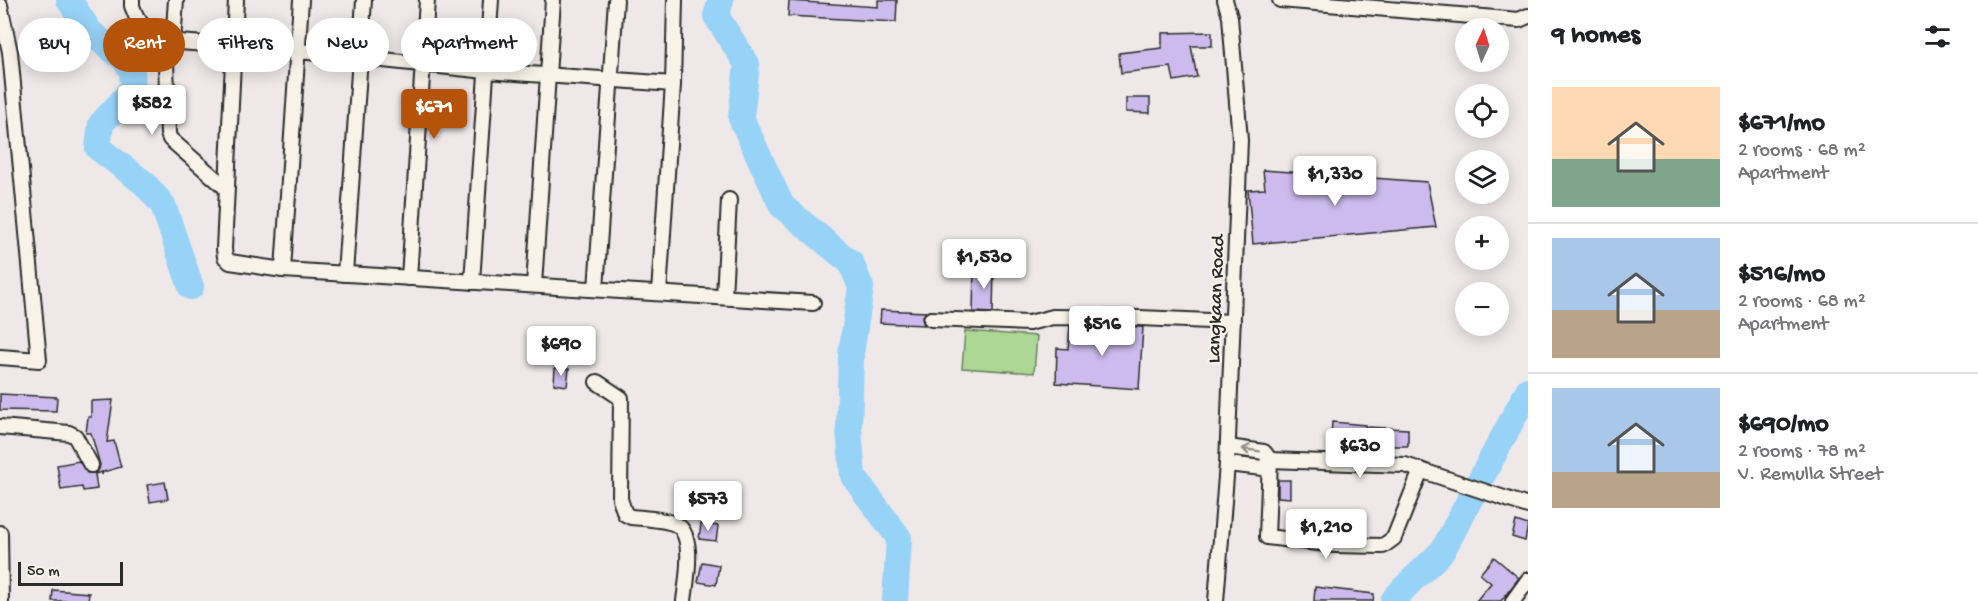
<!DOCTYPE html>
<html lang="en">
<head>
<meta charset="utf-8">
<style>
  :root { --surface:#fff; --page:#f2f2f2; --text:#202124; --muted:#757577; --line:#e0e0e0; --accent:#b45309 }
  body { margin:0; font-family:"Gochi Hand",sans-serif; background:var(--page); color:var(--text); height:100vh; display:flex; flex-direction:column; font-size:22px; white-space:nowrap }
  * { box-sizing:border-box; margin:0 }
  p { font-size:20px; color:var(--muted) }
  .icon { flex:none; width:33px; height:33px; fill:none; stroke:currentColor; stroke-width:2; stroke-linecap:round; stroke-linejoin:round }
  .map { position:relative; flex:1; overflow:hidden }
  .sheet { display:flex; flex-direction:column; background:var(--surface); width:450px }
  .sheet>* { flex:none }
  .hud { position:absolute; left:18px; top:18px; width:570px; height:54px; display:flex; gap:12px }
  .needle { width:39px; rotate:4deg }
  .controls { position:absolute; left:1455px; top:18px; display:grid; gap:12px }
  .controls a { display:grid; place-items:center; width:54px; height:54px; border-radius:50%; background:var(--surface); box-shadow:0 3px 15px #0003; font-size:30px }
  .scale { position:absolute; left:18px; bottom:15px; width:105px; box-sizing:border-box; padding-left:6px; border:3px solid #2b2b2b; border-top:0; font-size:16px; line-height:21px; white-space:nowrap; color:#2b2b2b; -webkit-text-stroke:4px #f7f3e8; paint-order:stroke }
  .price { position:absolute; translate:-50% -51px; padding:0 14px; border-radius:6px; background:#fff; color:#222; font-size:20px; line-height:39px; filter:drop-shadow(0 2px 3px #0008) }
  .price::after { content:''; position:absolute; left:50%; top:36px; width:18px; height:14px; margin-left:-9px; background:inherit; clip-path:polygon(0 0,100% 0,50% 100%) }
  .price.on { background:var(--accent); color:#fff }
  ul { padding:0; list-style:none }
  li { display:flex; align-items:center; gap:18px; height:150px; padding:0 24px }
  li+li { border-top:2px solid var(--line) }
  li span { display:grid; place-items:center; flex:none; width:168px; height:120px; border-radius:0px; color:#555 }
  li>.icon { margin-inline-start:auto }
  span .icon { width:72px; height:72px; fill:#fffc; stroke-width:1 }
  li b { font-size:26px }
  h2 { display:flex; justify-content:space-between; align-items:center; height:72px; padding:0 24px; font-size:26px }
  .chip { padding:0 21px; border-radius:27px; background:var(--surface); box-shadow:0 3px 15px #0003; font-size:21px; line-height:54px }
  .chip.on { background:var(--accent); color:#fff }
  main { display:flex; flex:1; min-height:0 }
  .map>svg:first-child { display:block }
  .green { fill:#acd794; stroke:#6c8160; stroke-width:1.5 }
  .lines { fill:none; stroke-linecap:round; stroke-linejoin:round }
  .river { stroke:#97d2f7; stroke-width:26 }
  .building { fill:#ccbbec; stroke:#2b2b2b; stroke-width:1.5 }
  .minor-casing { stroke:#2b2b2b; stroke-width:18 }
  .minor { stroke:#f7f3e8; stroke-width:14 }
  .oneway { stroke:#918f8a }
  .labels { text-anchor:middle; stroke-width:4.5; stroke-linejoin:round; paint-order:stroke }
  .street-label { font-size:20px; fill:#2b2b2b; stroke:#f7f3e8 }
</style>
</head>
<body>
<main>
<div class="map">
<svg width="1528" height="601" viewBox="0 0 1528 601">
  <rect width="100%" height="100%" fill="#eee8e9"/>
  <filter id="ink" filterUnits="userSpaceOnUse"><feTurbulence type="fractalNoise" baseFrequency=".0167" numOctaves="2"/><feDisplacementMap in="SourceGraphic" scale="12" xChannelSelector="R" yChannelSelector="G"/><feConvolveMatrix kernelMatrix="1 2 1 2 8 2 1 2 1" color-interpolation-filters="sRGB"/></filter>
  <g filter="url(#ink)">
    <path class="green" d="M965,331L1037,336L1034,373L962,368Z"/>
    <g class="lines">
      <g class="river">
        <path d="M69,0L90,32L124,59L132,71L133,89L101,124L98,148L144,183L163,205L191,287"/>
        <path d="M721,0L716,16L747,64L741,118L782,206L851,263L861,287L851,354L849,429L853,476L899,538L895,601"/>
        <path d="M1393,601C1407,582 1427,568 1443,550L1528,390"/>
      </g>
    </g>
    <g class="building">
      <path d="M878,0H897L896,22L788,16L789,1L878,7Z"/>
      <path d="M1212,32V46H1191L1197,77L1174,81L1171,67L1121,73L1119,53L1162,48V33Z"/>
      <path d="M1126,98H1150V113L1126,112Z"/>
      <path d="M1263,170L1427,182L1436,227L1253,244L1248,190L1265,189Z"/>
      <path d="M974,267L994,268L993,313L973,312Z"/>
      <path d="M881,310L926,312L922,318L924,325L880,323Z"/>
      <path d="M1070,326L1143,327L1139,389L1056,383L1057,348L1068,349Z"/>
      <path d="M555,368L569,369L567,386L554,384Z"/>
      <path d="M0,394L57,397L56,411L0,410Z"/>
      <path d="M113,400L107,442L114,441L121,467L103,472L102,475V472L95,474L97,489L83,491L82,487L61,490L57,465L79,461L87,473H95L99,469L100,465L91,433H86L88,417H91V401Z"/>
      <path d="M1332,422L1365,425V427L1408,429V446H1371V443H1351V438H1331Z"/>
      <path d="M1278,480H1290V498L1278,497Z"/>
      <path d="M165,482L168,499L150,502L147,485Z"/>
      <path d="M1516,521L1528,525L1525,541L1512,537Z"/>
      <path d="M701,524L718,526L716,541L699,539Z"/>
      <path d="M1494,557L1519,578L1501,601H1476L1491,583L1480,574Z"/>
      <path d="M702,562L719,565L716,585L698,582Z"/>
      <path d="M1315,587L1374,594L1373,601H1314Z"/>
      <path d="M53,590L89,593L88,601H52Z"/>
    </g>
    <g class="lines">
      <defs>
        <g id="minor">
          <path d="M132,0V6L136,16L166,60L168,134L170,139L226,188"/>
          <path d="M236,0L224,249L225,257L230,262L283,270L813,303"/>
          <path d="M1280,0L1519,20L1528,16"/>
          <path d="M0,5L10,52L39,360L0,357"/>
          <path d="M152,40L299,51L486,71L673,84"/>
          <path d="M173,41L176,0"/>
          <path d="M283,270L301,0"/>
          <path d="M345,274L364,0"/>
          <path d="M409,278L427,0"/>
          <path d="M472,282L491,0"/>
          <path d="M534,285L553,0"/>
          <path d="M596,289L616,0"/>
          <path d="M659,293L673,84L675,0"/>
          <path d="M724,297L729,200"/>
          <path d="M931,319L1029,323L1053,317L1140,318L1233,322"/>
          <path d="M597,382L621,398L620,499L625,514L631,517C644,518 660,519 673,523C697,531 686,582 684,601"/>
          <path d="M0,427L69,433L75,436L91,465"/>
          <path d="M1228,447L1264,452L1270,460"/>
          <path d="M1270,460L1267,537L1335,545L1383,546L1394,538L1421,470"/>
          <path d="M1270,460L1405,465L1528,506"/>
          <path d="M1227,464L1263,468L1270,460"/>
          <path d="M0,533L1,601"/>
          <path d="M1216,601L1227,464L1240,140L1230,17L1225,0"/>
          <path d="M1513,601L1528,580"/>
        </g>
      </defs>
      <use href="#minor" class="minor-casing"/>
      <use href="#minor" class="minor"/>
    </g>
    <defs><path id="oneway-shaft" d="M-6 0H5M1.5-3L5.5 0L1.5 3" fill="none" stroke-width="1.6" stroke-linecap="round" stroke-linejoin="round" transform="scale(1.5)"/></defs>
    <use class="oneway" href="#oneway-shaft" transform="translate(1251 450) rotate(-171)"/>
  </g>
  <g class="labels">
    <g class="street-label">
      <text transform="translate(1214 299) rotate(-88)" y="7">Langkaan Road</text>
    </g>
  </g>
</svg>
<div class="controls">
<a><svg class="needle" viewBox="-14 -14 28 28"><path d="M0-13l5 13h-10z" fill="#e53935"/><path d="M0 13l5-13h-10z" fill="#757577"/></svg></a>
<a><svg class="icon" aria-label="locate" viewBox="0 0 24 24"><circle cx="12" cy="12" r="6"/><path d="M12 2v4M12 18v4M2 12h4M18 12h4"/></svg></a>
<a><svg class="icon" aria-label="layers" viewBox="0 0 24 24"><path d="M12 4l9 5-9 5-9-5zM3 14l9 5 9-5"/></svg></a>
<a>+</a>
<a>−</a>
</div>
<div class="scale">50 m</div>
<b class="price" style="left:152px;top:136px">$582</b>
<b class="price on" style="left:434px;top:140px">$671</b>
<b class="price" style="left:1335px;top:207px">$1,330</b>
<b class="price" style="left:984px;top:290px">$1,530</b>
<b class="price" style="left:1102px;top:357px">$516</b>
<b class="price" style="left:561px;top:377px">$690</b>
<b class="price" style="left:1360px;top:479px">$630</b>
<b class="price" style="left:708px;top:532px">$573</b>
<b class="price" style="left:1326px;top:560px">$1,210</b>
<div class="hud">
<a class="chip">Buy</a>
<a class="chip on">Rent</a>
<a class="chip">Filters</a>
<a class="chip">New</a>
<a class="chip">Apartment</a>
</div>
</div>
<section class="sheet">
<h2>9 homes<svg class="icon" aria-label="filters" viewBox="0 0 24 24"><path d="M4 7h16M4 17h16"/><circle cx="9" cy="7" r="2"/><circle cx="15" cy="17" r="2"/></svg></h2>
<ul>
<li><span style="background:linear-gradient(#ffd9b3 60%,#7fa58c 0)"><svg class="icon" aria-label="home" viewBox="0 0 24 24"><path d="M3 11l9-7 9 7M6 9v11h12V9"/></svg></span><div><b>$671/mo</b><p>2 rooms · 68 m²</p><p>Apartment</p></div></li>
<li><span style="background:linear-gradient(#a9c7e8 60%,#b9a48a 0)"><svg class="icon" aria-label="home" viewBox="0 0 24 24"><path d="M3 11l9-7 9 7M6 9v11h12V9"/></svg></span><div><b>$516/mo</b><p>2 rooms · 68 m²</p><p>Apartment</p></div></li>
<li><span style="background:linear-gradient(#a9c7e8 70%,#b9a48a 0)"><svg class="icon" aria-label="home" viewBox="0 0 24 24"><path d="M3 11l9-7 9 7M6 9v11h12V9"/></svg></span><div><b>$690/mo</b><p>2 rooms · 78 m²</p><p>V. Remulla Street</p></div></li>
</ul>
</section>
</main>
</body>
</html>
